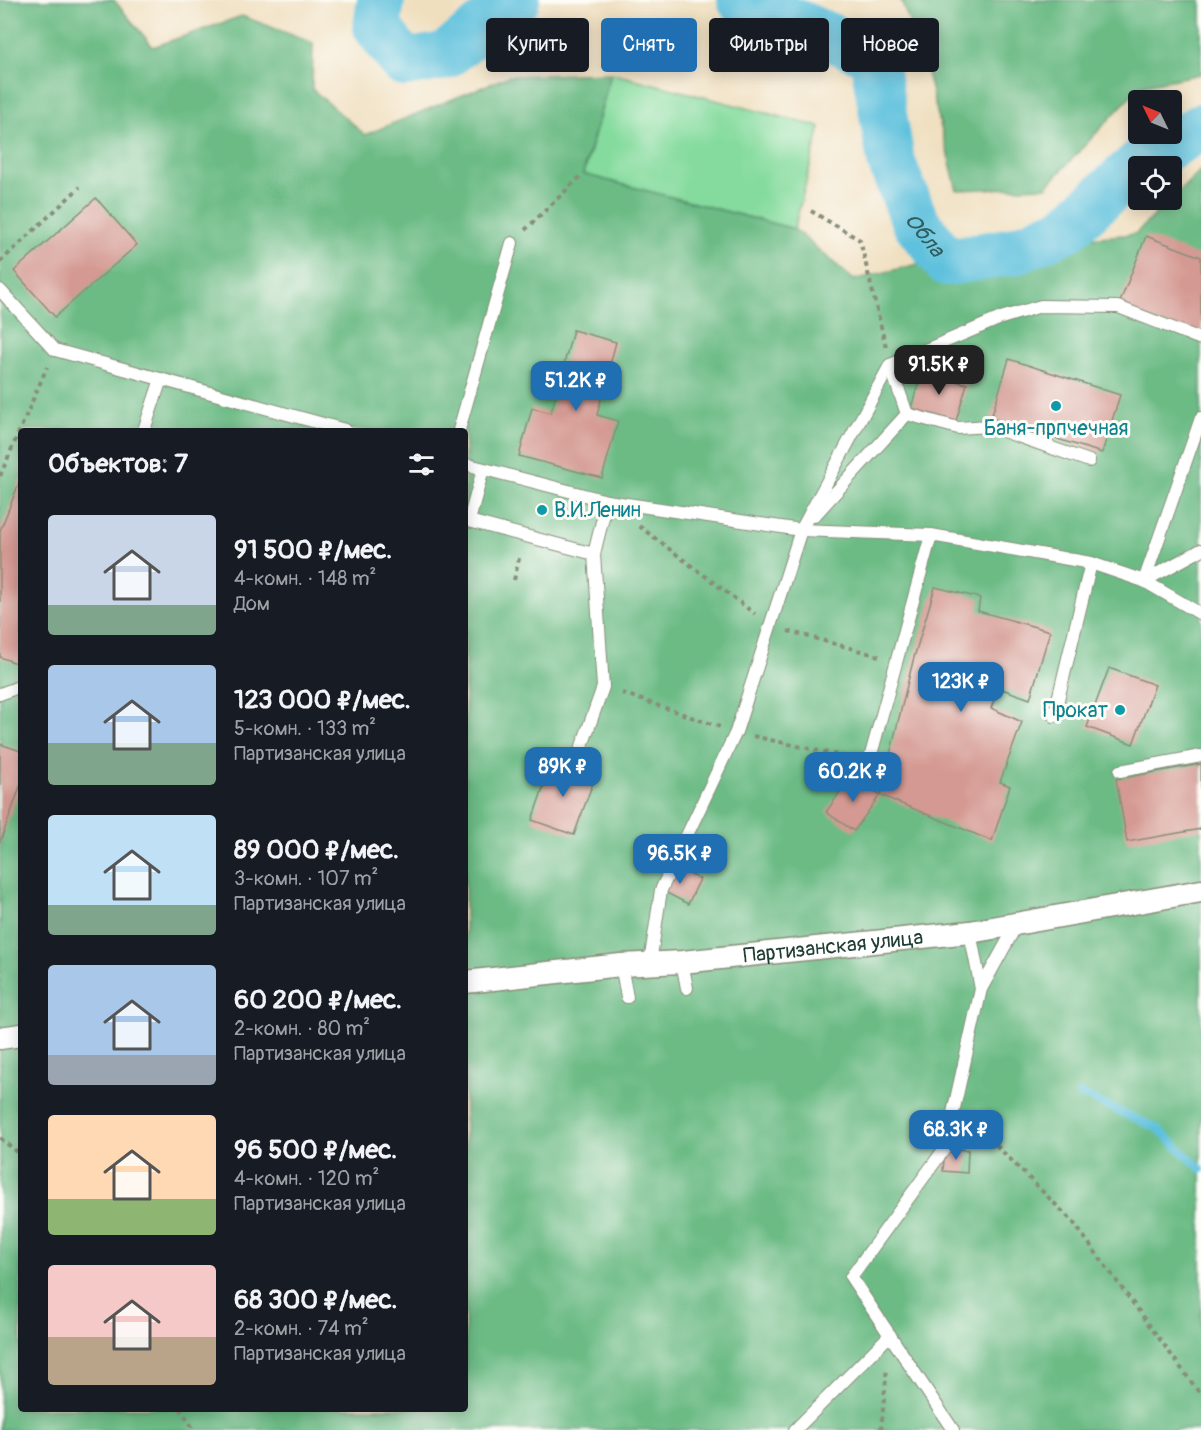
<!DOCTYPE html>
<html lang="ru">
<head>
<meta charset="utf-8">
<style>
  :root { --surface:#171b24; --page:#242831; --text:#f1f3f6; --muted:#9ea1a6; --accent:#1f6fb2 }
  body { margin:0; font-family:Pangolin,sans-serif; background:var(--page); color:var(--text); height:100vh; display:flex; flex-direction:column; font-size:22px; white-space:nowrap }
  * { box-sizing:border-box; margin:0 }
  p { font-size:20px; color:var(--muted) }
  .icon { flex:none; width:33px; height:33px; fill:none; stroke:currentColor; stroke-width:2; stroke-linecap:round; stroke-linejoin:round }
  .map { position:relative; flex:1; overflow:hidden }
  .side { position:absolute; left:18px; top:428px; width:450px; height:984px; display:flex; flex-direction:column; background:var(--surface); border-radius:6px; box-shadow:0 3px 15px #0003 }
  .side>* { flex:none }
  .top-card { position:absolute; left:486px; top:18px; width:570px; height:54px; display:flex; gap:12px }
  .needle { width:39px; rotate:313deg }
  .tools { position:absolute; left:1128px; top:90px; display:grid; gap:12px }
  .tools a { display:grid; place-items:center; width:54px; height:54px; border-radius:6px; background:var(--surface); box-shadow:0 3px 15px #0003; font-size:30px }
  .price { position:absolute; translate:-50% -51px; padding:0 14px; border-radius:12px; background:var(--accent); color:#fff; font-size:20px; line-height:39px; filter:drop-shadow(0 2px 3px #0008) }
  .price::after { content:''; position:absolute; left:50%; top:36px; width:18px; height:14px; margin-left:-9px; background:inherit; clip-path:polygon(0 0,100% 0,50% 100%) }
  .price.current { background:#222; color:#fff }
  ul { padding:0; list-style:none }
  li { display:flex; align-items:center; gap:18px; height:150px; padding:0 30px }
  li span { display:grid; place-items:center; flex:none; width:168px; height:120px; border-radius:6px; color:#555 }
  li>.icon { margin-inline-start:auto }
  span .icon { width:72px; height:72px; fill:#fffc; stroke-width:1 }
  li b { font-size:26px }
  h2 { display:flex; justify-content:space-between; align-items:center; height:72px; padding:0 30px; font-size:26px }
  .tag { padding:0 21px; border-radius:6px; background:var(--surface); box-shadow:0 3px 15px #0003; font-size:21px; line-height:54px }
  .tag.current { background:var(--accent); color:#fff }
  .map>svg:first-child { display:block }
  .green { fill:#85db9e; stroke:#528c69; stroke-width:1.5 }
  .forest { fill:#6cbb85; stroke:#467c5c; stroke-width:1.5; fill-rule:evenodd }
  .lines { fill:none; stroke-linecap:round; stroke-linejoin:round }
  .stream { stroke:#5fc1dd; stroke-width:8 }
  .river { stroke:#5fc1dd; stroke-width:48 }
  .building { fill:#d49992 }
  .lane-casing { stroke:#888e7a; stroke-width:14 }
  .street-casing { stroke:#888e7a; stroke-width:25 }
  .path { stroke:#888e7a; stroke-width:4; stroke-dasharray:4.5 4.5; stroke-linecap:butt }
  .lane { stroke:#fff; stroke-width:12 }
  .street { stroke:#fff; stroke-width:22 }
  .culture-dot { fill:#0f9aa8; stroke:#fdfcf7; stroke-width:2 }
  .labels { text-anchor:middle; stroke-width:6; stroke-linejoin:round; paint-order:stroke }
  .culture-label { font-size:21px; fill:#0d838f; stroke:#fdfcf7 }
  .street-label { font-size:21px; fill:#1f3d34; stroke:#fdfcf7 }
  .water-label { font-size:22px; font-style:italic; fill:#2f5e5e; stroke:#fdfcf7 }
</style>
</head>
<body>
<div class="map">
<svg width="1201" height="1430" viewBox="0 0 1201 1430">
  <rect width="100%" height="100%" fill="#fdfcf7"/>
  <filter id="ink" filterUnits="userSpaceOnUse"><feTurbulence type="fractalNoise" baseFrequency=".0167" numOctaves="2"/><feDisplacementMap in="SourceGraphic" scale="12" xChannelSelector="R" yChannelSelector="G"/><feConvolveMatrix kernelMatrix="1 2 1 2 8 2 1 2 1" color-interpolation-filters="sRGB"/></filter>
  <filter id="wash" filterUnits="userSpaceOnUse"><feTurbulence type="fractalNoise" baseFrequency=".008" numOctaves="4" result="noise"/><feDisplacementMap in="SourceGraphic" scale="24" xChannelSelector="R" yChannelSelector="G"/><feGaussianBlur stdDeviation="1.35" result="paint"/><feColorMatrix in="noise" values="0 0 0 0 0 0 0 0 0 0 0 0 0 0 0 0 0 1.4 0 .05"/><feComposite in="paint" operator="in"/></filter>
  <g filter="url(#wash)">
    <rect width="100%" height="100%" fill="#f0dfbf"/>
    <path class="green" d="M611,73L820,127L794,229L584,175Z"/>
    <g class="forest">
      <path d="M0,0H114L153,47L242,16L313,43L312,89L365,135L509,76L611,73L583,174L794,229L854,280L986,247L1135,234L1201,170V1430H0ZM21,430H465V1408H21Z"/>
      <path d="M901,0H1201V74L1140,86L1046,187L957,190L924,61Z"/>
    </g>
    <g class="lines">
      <path class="stream" d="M1080,1094L1157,1128L1201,1169"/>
      <g class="river">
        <path d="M381,0L377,27L404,63L445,56L516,0"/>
        <path id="s1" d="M741,0L873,55L891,161L915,221L947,262L1014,251L1066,229L1140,163L1201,127"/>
      </g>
    </g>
    <g id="blocks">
      <g class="building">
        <path d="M96,198L137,245L55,317L14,271Z"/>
        <path d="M1146,236L1201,257V339L1118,307Z"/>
        <path d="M573,330L616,342L597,415L618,421L602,478L519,456L532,408L551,413Z"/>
        <path d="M1009,359L1120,395L1102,453L991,418Z"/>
        <path d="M922,372L967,384L956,421L911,408Z"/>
        <path d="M21,478V665L0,657V531Z"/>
        <path d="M935,587L980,598L978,611L1050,631L1030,699L999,688L991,708L1022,722L1000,782L1010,786L992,841L880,795L913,661Z"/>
        <path d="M1109,668L1155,685L1133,744L1087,727Z"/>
        <path d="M0,744L21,751V784L0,843Z"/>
        <path d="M552,762L595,777L574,835L532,820Z"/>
        <path d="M1201,764V829L1127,842L1116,779Z"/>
        <path d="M852,775L880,795L854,831L826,812Z"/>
        <path d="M672,866L700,879L688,904L661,890Z"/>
        <path d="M945,1148L968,1150L967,1173L943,1171Z"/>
      </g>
    </g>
  </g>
  <g filter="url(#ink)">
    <use href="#blocks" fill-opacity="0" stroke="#888e7a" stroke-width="1.5"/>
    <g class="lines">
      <defs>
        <g id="lane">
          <path d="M0,290L55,350L345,430"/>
          <path d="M890,365L907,414"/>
          <path d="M144,430L161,379"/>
          <path d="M459,430L512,243"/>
          <path d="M465,464L607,501L801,530L931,535L1091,563L1144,581L1201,614"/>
          <path d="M483,469L469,521L594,554"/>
          <path d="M814,516L907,414L958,428L989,426L1089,461"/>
          <path d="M1144,581L1201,418"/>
          <path d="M1144,581L1201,550"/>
          <path d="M0,694L21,686"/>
          <path d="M1054,716L1091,563"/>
          <path d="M577,760L603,687L594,554L607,501"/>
          <path d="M869,762L931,535"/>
          <path d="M1120,771L1201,756"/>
          <path d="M970,932L981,989"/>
          <path d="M682,962L687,988"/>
          <path d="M650,963L661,890L736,732L801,530L890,365L1001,318L1041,306L1118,307L1201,339"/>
          <path d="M621,965L627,997"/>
          <path d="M795,1430L890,1335"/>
          <path d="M953,1430L851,1277L945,1148L981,989L1017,924"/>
        </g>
        <g id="street">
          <path id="s2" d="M465,982L621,965L682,962L970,932L1201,891"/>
          <path d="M0,1038L21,1035"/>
        </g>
      </defs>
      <use href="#lane" class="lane-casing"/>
      <use href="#street" class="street-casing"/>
      <g class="path">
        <path d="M811,211L860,240L886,347"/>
        <path d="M525,230L583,174"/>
        <path d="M0,262L80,187"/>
        <path d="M0,476L47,367"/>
        <path d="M639,526L755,614"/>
        <path d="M514,580L520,554"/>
        <path d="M788,631L879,656"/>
        <path d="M622,693L720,727"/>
        <path d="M753,736L851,758"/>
        <path d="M971,1120L1073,1222L1201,1395"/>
        <path d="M0,1138L21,1155"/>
        <path d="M180,1408L194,1430"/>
        <path d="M881,1430L887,1368"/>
      </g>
      <use href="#lane" class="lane"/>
      <use href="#street" class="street"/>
    </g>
  </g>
  <g class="culture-dot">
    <circle cx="1056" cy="406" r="6"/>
    <circle cx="542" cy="510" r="6"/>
    <circle cx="1120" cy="710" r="6"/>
  </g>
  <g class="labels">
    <g class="culture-label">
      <text x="1056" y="435">Баня-прпчечная</text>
      <text x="554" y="517" text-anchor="start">В.И.Ленин</text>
      <text x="1108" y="717" text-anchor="end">Прокат</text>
    </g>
    <g class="street-label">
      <text dy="7" stroke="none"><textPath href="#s2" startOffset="370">Партизанская улица</textPath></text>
    </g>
    <g class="water-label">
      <text dy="8" stroke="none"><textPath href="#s1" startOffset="332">Обла</textPath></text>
    </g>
  </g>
</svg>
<div class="tools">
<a><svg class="needle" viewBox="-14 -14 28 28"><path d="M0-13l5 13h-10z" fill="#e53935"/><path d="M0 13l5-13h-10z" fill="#9ea1a6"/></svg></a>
<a><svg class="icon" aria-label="locate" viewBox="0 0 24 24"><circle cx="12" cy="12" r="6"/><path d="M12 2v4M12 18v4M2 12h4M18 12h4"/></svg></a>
</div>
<b class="price current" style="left:939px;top:396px">91.5K ₽</b>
<b class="price" style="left:576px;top:412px">51.2K ₽</b>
<b class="price" style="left:961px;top:713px">123K ₽</b>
<b class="price" style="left:563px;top:798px">89K ₽</b>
<b class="price" style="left:853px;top:803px">60.2K ₽</b>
<b class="price" style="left:680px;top:885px">96.5K ₽</b>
<b class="price" style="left:956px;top:1161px">68.3K ₽</b>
<div class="top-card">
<a class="tag">Купить</a>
<a class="tag current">Снять</a>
<a class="tag">Фильтры</a>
<a class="tag">Новое</a>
</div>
<section class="side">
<h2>Объектов: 7<svg class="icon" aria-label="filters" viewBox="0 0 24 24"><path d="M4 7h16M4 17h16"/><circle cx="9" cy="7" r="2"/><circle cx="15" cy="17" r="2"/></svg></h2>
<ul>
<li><span style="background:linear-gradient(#c9d6e8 75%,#7fa58c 0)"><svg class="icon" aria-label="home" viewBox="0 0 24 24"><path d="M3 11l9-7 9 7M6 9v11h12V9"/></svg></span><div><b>91 500 ₽/мес.</b><p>4-комн. · 148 m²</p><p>Дом</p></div></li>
<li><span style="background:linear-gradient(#a9c7e8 65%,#7fa58c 0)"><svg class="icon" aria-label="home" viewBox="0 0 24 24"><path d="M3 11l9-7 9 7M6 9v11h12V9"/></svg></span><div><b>123 000 ₽/мес.</b><p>5-комн. · 133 m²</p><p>Партизанская улица</p></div></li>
<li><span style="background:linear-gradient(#bfe0f5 75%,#7fa58c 0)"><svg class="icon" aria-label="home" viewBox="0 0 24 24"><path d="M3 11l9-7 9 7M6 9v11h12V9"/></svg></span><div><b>89 000 ₽/мес.</b><p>3-комн. · 107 m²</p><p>Партизанская улица</p></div></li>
<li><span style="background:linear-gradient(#a9c7e8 75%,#9aa5b1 0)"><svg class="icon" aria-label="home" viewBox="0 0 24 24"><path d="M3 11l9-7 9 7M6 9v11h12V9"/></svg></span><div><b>60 200 ₽/мес.</b><p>2-комн. · 80 m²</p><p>Партизанская улица</p></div></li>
<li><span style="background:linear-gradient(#ffd9b3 70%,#8fb573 0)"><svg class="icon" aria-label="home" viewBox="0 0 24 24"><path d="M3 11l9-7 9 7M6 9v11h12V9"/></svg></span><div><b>96 500 ₽/мес.</b><p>4-комн. · 120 m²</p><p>Партизанская улица</p></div></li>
<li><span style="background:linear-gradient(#f6c9c9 60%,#b9a48a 0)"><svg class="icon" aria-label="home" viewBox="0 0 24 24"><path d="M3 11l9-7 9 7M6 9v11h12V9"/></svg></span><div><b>68 300 ₽/мес.</b><p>2-комн. · 74 m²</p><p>Партизанская улица</p></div></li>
</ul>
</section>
</div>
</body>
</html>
